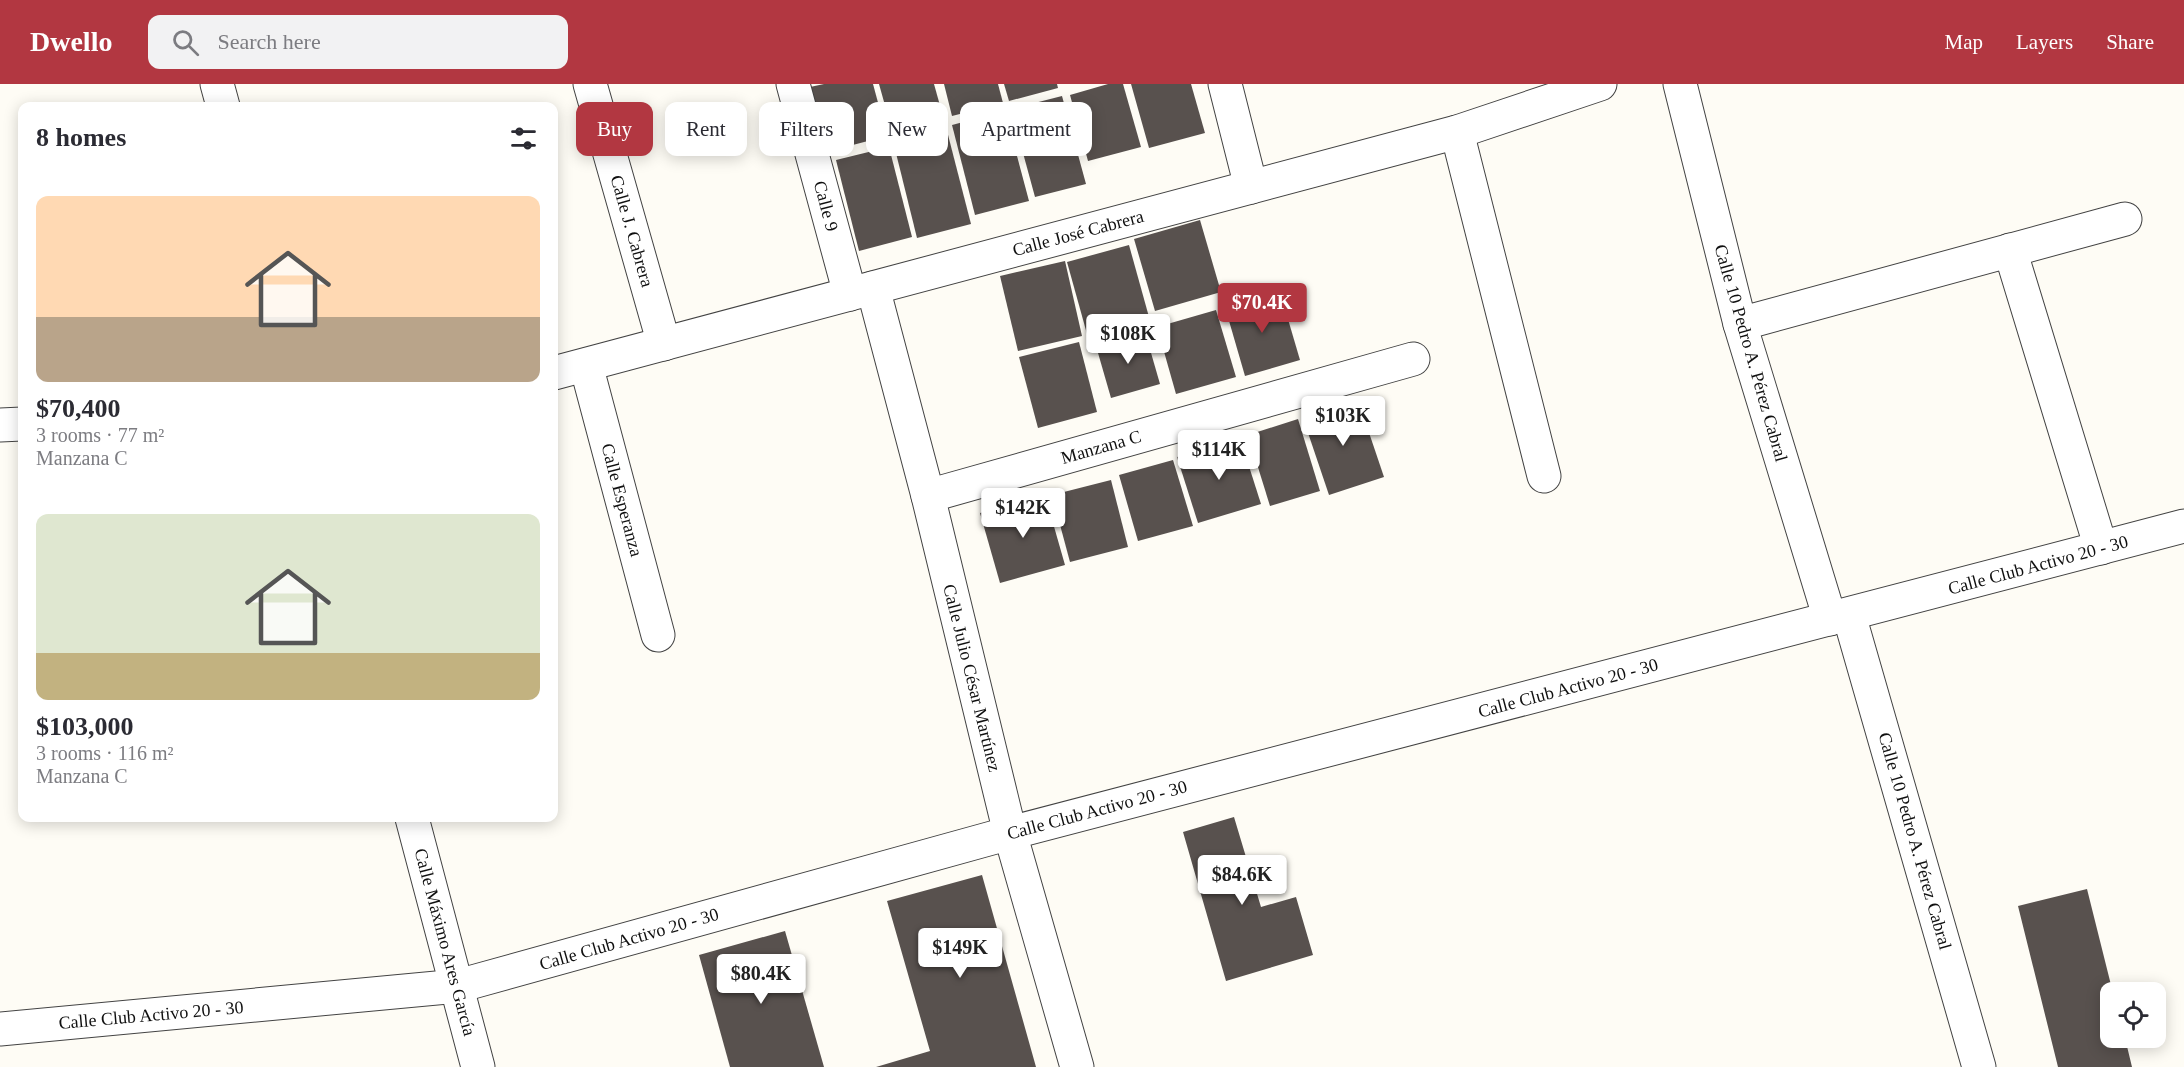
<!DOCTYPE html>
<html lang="en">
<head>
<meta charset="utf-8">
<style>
  :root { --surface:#fff; --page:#f2f2f3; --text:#2b2b33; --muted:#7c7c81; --accent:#b23741 }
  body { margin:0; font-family:Georgia,serif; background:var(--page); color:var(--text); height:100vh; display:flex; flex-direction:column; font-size:22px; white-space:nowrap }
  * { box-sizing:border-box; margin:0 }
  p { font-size:20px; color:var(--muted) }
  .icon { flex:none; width:33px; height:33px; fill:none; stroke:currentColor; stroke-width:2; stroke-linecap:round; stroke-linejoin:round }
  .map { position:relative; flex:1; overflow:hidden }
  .drawer { position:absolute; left:18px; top:18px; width:540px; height:720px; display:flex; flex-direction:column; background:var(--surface); border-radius:12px; box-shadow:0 3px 15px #0003 }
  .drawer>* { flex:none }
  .top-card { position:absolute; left:576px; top:18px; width:570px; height:54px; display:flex; gap:12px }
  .tools { position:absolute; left:2100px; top:898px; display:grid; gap:12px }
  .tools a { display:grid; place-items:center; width:66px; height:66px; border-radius:12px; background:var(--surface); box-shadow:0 3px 15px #0003; font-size:30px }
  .price { position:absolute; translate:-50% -51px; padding:0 14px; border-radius:6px; background:#fff; color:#222; font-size:20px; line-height:39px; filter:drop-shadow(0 2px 3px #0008) }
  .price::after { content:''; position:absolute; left:50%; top:36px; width:18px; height:14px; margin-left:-9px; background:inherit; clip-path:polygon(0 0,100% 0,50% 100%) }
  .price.on { background:var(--accent); color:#fff }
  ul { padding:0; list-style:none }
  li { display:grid; align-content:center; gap:12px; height:318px; padding:0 18px }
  li span { display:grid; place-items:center; height:186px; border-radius:12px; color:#555 }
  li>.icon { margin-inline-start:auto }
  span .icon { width:108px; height:108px; fill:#fffc; stroke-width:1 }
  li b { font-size:26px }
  h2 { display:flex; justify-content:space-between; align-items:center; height:72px; padding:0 18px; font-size:26px }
  .pill { padding:0 21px; border-radius:12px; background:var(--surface); box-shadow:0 3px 15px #0003; font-size:21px; line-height:54px }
  .pill.on { background:var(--accent); color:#fff }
  header { display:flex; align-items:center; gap:36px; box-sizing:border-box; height:84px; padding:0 30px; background:var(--accent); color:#fff }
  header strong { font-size:28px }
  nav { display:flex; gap:33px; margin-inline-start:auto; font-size:21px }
  .search { width:420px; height:54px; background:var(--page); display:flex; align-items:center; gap:15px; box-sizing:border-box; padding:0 21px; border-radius:12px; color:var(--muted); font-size:22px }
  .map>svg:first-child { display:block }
  .building { fill:#58514e }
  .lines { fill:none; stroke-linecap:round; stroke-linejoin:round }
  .minor-casing { stroke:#434343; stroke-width:35 }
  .minor { stroke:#fff; stroke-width:33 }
  .labels { text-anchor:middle; stroke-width:6; stroke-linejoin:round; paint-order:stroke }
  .street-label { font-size:18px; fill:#101010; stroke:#fff }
</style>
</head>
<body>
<header>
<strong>Dwello</strong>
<div class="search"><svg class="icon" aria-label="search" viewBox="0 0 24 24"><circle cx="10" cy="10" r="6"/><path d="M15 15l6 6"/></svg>Search here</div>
<nav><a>Map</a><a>Layers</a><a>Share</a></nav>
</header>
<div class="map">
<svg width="2184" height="983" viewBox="0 0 2184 983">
  <rect width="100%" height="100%" fill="#fefcf5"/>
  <g class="building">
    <path d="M824,0H873L887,52L826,68L810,3Z"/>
    <path d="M879,0H934L944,36L893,50Z"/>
    <path d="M944,0H998L1003,19L952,32Z"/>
    <path d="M1004,0H1057L1058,4L1009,17Z"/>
    <path d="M1108,0H1123L1141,63L1088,77L1070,11Z"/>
    <path d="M1131,0H1191L1205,49L1149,64Z"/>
    <path d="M1062,12L1086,100L1035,113L1011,25Z"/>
    <path d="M1005,27L1029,117L975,131L952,41Z"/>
    <path d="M947,47L971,140L917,154L894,61Z"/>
    <path d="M889,63L912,153L859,167L836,76Z"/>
    <path d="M1200,136L1221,208L1155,227L1134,155Z"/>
    <path d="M1129,161L1149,233L1087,250L1067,178Z"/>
    <path d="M1065,177L1082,252L1018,267L1000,192Z"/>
    <path d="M1280,208L1300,276L1245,292L1225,223Z"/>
    <path d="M1216,226L1236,293L1176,310L1157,243Z"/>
    <path d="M1145,248L1160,300L1111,314L1096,262Z"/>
    <path d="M1079,258L1097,328L1038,344L1019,273Z"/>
    <path d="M1358,316L1384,393L1329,411L1303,334Z"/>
    <path d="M1298,335L1320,407L1270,422L1248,351Z"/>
    <path d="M1240,354L1261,420L1198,439L1177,373Z"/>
    <path d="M1173,376L1193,442L1138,457L1119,391Z"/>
    <path d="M1111,396L1128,463L1070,478L1052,411Z"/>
    <path d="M1045,411L1065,481L1000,499L980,429Z"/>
    <path d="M1234,733L1261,823L1296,813L1313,871L1226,897L1183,748Z"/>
    <path d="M982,791L1036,983H876L930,967L887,817Z"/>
    <path d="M2087,805L2113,909H2110V954H2125L2132,983H2058L2018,822Z"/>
    <path d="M785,847L824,983H730L699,871Z"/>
  </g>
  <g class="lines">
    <defs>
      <g id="minor">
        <path d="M217,0L223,22"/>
        <path d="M590,0L664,260"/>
        <path d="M793,0L850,210"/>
        <path d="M1225,0L1251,103"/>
        <path d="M1680,0L1740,240L1830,535"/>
        <path d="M1457,48L1544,392"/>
        <path d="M2010,166L2101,464"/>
        <path d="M873,204L928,412L1010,749L1077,983"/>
        <path d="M1740,240L2125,135"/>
        <path d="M586,281L658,551"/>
        <path d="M554,289L1457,48L1600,0"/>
        <path d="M0,341L22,340"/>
        <path d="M928,412L1413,275"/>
        <path d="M1849,531L1979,983"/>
        <path d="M412,734L478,983"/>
        <path d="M0,945L458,902L1010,749L2184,442"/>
      </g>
    </defs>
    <use href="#minor" class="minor-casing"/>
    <use href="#minor" class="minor"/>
  </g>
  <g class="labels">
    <g class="street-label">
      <text transform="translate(826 122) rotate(75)" y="6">Calle 9</text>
      <text transform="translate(632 147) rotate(74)" y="6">Calle J. Cabrera</text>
      <text transform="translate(1078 149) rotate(-15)" y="6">Calle José Cabrera</text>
      <text transform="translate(1751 269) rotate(74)" y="6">Calle 10 Pedro A. Pérez Cabral</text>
      <text transform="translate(1101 363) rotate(-16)" y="6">Manzana C</text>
      <text transform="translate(622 416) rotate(75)" y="6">Calle Esperanza</text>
      <text transform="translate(2038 481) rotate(-15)" y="6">Calle Club Activo 20 - 30</text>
      <text transform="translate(972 594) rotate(76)" y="6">Calle Julio César Martínez</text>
      <text transform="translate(1568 604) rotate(-15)" y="6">Calle Club Activo 20 - 30</text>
      <text transform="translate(1097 726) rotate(-15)" y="6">Calle Club Activo 20 - 30</text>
      <text transform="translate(1915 757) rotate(74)" y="6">Calle 10 Pedro A. Pérez Cabral</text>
      <text transform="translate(629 855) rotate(-16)" y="6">Calle Club Activo 20 - 30</text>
      <text transform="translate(445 858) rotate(75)" y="6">Calle Máximo Ares García</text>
      <text transform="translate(151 931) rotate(-5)" y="6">Calle Club Activo 20 - 30</text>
    </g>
  </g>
</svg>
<div class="tools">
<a><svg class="icon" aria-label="locate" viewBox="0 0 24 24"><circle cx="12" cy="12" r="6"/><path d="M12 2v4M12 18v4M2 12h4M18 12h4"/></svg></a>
</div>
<b class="price on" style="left:1262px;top:250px">$70.4K</b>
<b class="price" style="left:1128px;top:281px">$108K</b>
<b class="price" style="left:1343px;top:363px">$103K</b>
<b class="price" style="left:1219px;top:397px">$114K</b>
<b class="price" style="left:1023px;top:455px">$142K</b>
<b class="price" style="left:1242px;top:822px">$84.6K</b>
<b class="price" style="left:960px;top:895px">$149K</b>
<b class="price" style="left:761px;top:921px">$80.4K</b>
<div class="top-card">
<a class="pill on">Buy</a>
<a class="pill">Rent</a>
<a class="pill">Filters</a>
<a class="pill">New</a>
<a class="pill">Apartment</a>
</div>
<section class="drawer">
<h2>8 homes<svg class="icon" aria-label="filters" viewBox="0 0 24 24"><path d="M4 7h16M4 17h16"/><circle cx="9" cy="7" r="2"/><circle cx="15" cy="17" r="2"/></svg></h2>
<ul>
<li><span style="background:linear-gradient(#ffd9b3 65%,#b9a48a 0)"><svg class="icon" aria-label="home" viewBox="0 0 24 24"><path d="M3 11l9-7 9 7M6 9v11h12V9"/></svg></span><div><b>$70,400</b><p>3 rooms · 77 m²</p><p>Manzana C</p></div></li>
<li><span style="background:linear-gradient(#dfe7d0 75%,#c2b280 0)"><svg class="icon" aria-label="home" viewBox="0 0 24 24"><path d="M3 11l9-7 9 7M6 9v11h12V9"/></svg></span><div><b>$103,000</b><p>3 rooms · 116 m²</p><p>Manzana C</p></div></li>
</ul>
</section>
</div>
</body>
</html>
